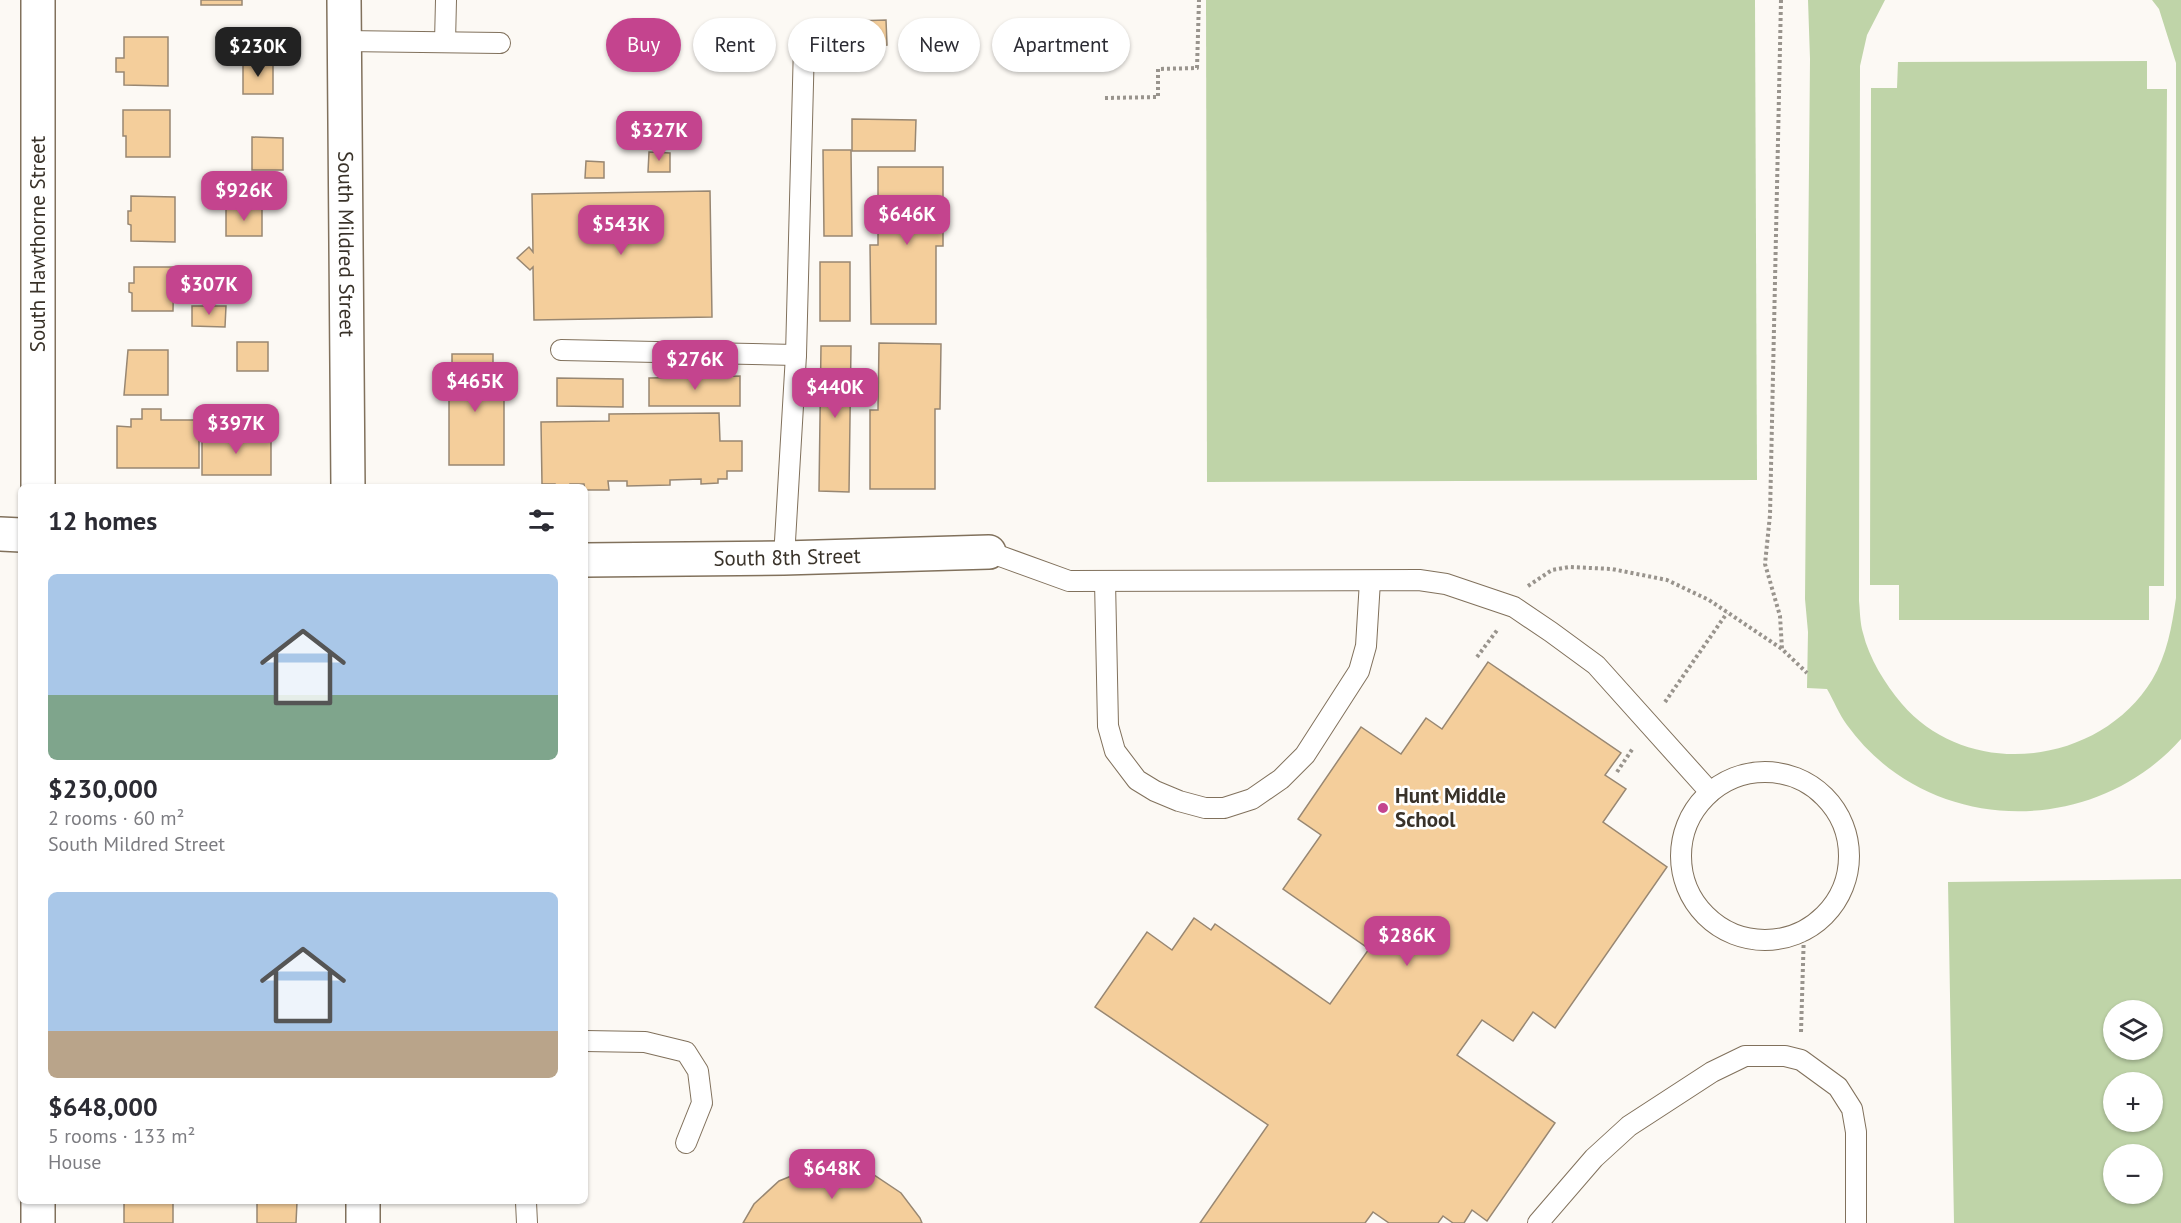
<!DOCTYPE html>
<html lang="en">
<head>
<meta charset="utf-8">
<style>
  :root { --surface:#fff; --page:#f2f2f3; --text:#2b2b33; --muted:#7c7c81; --accent:#c4448e }
  body { margin:0; font-family:"PT Sans",sans-serif; background:var(--page); color:var(--text); height:100vh; display:flex; flex-direction:column; font-size:22px; white-space:nowrap }
  * { box-sizing:border-box; margin:0 }
  p { font-size:20px; color:var(--muted) }
  .icon { flex:none; width:33px; height:33px; fill:none; stroke:currentColor; stroke-width:2; stroke-linecap:round; stroke-linejoin:round }
  .map { position:relative; flex:1; overflow:hidden }
  .sheet { position:absolute; left:18px; top:484px; width:570px; height:720px; display:flex; flex-direction:column; background:var(--surface); border-radius:9px; box-shadow:0 2px 4px #0004 }
  .sheet>* { flex:none }
  .guide { position:absolute; left:606px; top:18px; width:570px; height:54px; display:flex; gap:12px }
  .buttons { position:absolute; left:2103px; top:1000px; display:grid; gap:12px }
  .buttons a { display:grid; place-items:center; width:60px; height:60px; border-radius:50%; background:var(--surface); box-shadow:0 2px 4px #0004; font-size:30px }
  .price { position:absolute; translate:-50% -51px; padding:0 14px; border-radius:12px; background:var(--accent); color:#fff; font-size:20px; line-height:39px; filter:drop-shadow(0 2px 3px #0008) }
  .price::after { content:''; position:absolute; left:50%; top:36px; width:18px; height:14px; margin-left:-9px; background:inherit; clip-path:polygon(0 0,100% 0,50% 100%) }
  .price.current { background:#222; color:#fff }
  ul { padding:0; list-style:none }
  li { display:grid; align-content:center; gap:12px; height:318px; padding:0 30px }
  li span { display:grid; place-items:center; height:186px; border-radius:9px; color:#555 }
  li>.icon { margin-inline-start:auto }
  span .icon { width:108px; height:108px; fill:#fffc; stroke-width:1 }
  li b { font-size:26px }
  h2 { display:flex; justify-content:space-between; align-items:center; height:72px; padding:0 30px; font-size:26px }
  .tag { padding:0 21px; border-radius:27px; background:var(--surface); box-shadow:0 2px 4px #0004; font-size:21px; line-height:54px }
  .tag.current { background:var(--accent); color:#fff }
  .map>svg:first-child { display:block }
  .green { fill:#bfd4a8; fill-rule:evenodd }
  .building { fill:#f4ce9b; stroke:#988772; stroke-width:1.5 }
  .lines { fill:none; stroke-linecap:round; stroke-linejoin:round }
  .lane-casing { stroke:#81715c; stroke-width:22 }
  .street-casing { stroke:#81715c; stroke-width:36 }
  .secondary-casing { stroke:#81715c; stroke-width:36 }
  .path { stroke:#99948d; stroke-width:4; stroke-dasharray:3 3; stroke-linecap:butt }
  .lane { stroke:#fff; stroke-width:20 }
  .street { stroke:#fff; stroke-width:33 }
  .secondary { stroke:#fff; stroke-width:33 }
  .poi-dot { fill:#c4448e; stroke:#fff; stroke-width:2 }
  .labels { text-anchor:middle; stroke-width:5; stroke-linejoin:round; paint-order:stroke }
  .street-label { font-size:21px; fill:#393229; stroke:#fff }
  .poi-label { font-size:21px; font-weight:bold; fill:#393229; stroke:#fff; text-anchor:start }
</style>
</head>
<body>
<div class="map">
<svg width="2181" height="1223" viewBox="0 0 2181 1223">
  <rect width="100%" height="100%" fill="#fcf9f4"/>
  <g class="green">
    <path d="M1206,0H1755L1757,480L1207,482Z"/>
    <path d="M1808,0H1885L1867,35L1860,66L1859,601C1860,611 1860,623 1863,633C1869,658 1885,684 1902,704C1969,782 2100,765 2152,680C2167,655 2172,626 2176,598V63L2159,9L2152,0H2181V739C2092,839 1927,836 1847,725C1839,714 1834,701 1827,689L1807,688L1808,632L1805,599L1810,59Z"/>
    <path d="M2147,61V89H2167L2164,586H2149V620H1899V585H1870L1871,88H1897L1898,62Z"/>
    <path d="M2181,879V1223H1954L1948,882ZM2114,1011H2152V1050H2114ZM2114,1083H2152V1122H2114ZM2114,1155H2152V1194H2114Z"/>
  </g>
  <g class="building">
    <rect x="201" y="0" width="41" height="5"/>
    <path d="M886,20L887,45L857,47L855,21Z"/>
    <path d="M124,37H168V86L124,85V72H116V58H124Z"/>
    <rect x="243" y="62" width="30" height="32"/>
    <path d="M123,110H170V157H126V136H123Z"/>
    <path d="M852,119L916,120L915,151H852Z"/>
    <path d="M252,137L283,138V170H252Z"/>
    <path d="M823,150H851L852,236H824Z"/>
    <path d="M649,152L670,153V172H648Z"/>
    <path d="M586,161L604,162V178H585Z"/>
    <path d="M878,167H943V246H936V324H871L870,245H878Z"/>
    <path d="M710,191L712,317L534,320L533,267L530,270L517,258L529,247L533,252L532,194Z"/>
    <path d="M131,196L175,197V242L131,241V225L128,224V211H131Z"/>
    <rect x="226" y="209" width="36" height="27"/>
    <rect x="820" y="262" width="30" height="59"/>
    <path d="M134,267H174L173,311H132V293L129,292V283H134Z"/>
    <path d="M192,306H226L225,327L192,326Z"/>
    <rect x="237" y="342" width="31" height="29"/>
    <path d="M879,343L941,344L940,409H935V489H870V410H878Z"/>
    <path d="M821,346H851L849,492L819,491Z"/>
    <path d="M128,350H168V395H124Z"/>
    <path d="M452,354H493V392H504V465H449V393H452Z"/>
    <path d="M740,376V406H649V378Z"/>
    <path d="M557,378L623,379V407L557,406Z"/>
    <path d="M142,409H161V420H199V468H117V426L131,427V419H142Z"/>
    <path d="M719,413L720,441H742V471H727V479H718V483L701,484V479L670,480V485L627,486V481H608L609,490H585L584,484H570V488H555V484H542L541,422L609,421V414Z"/>
    <path d="M202,434L271,435V475H202Z"/>
    <path d="M1488,662L1621,753L1605,775L1626,789L1603,822L1667,867L1555,1028L1533,1012L1513,1041L1482,1020L1457,1055L1555,1123L1487,1221L1472,1210L1464,1223H1453L1443,1216L1438,1223H1389L1373,1212L1365,1223H1200L1268,1125L1095,1007L1147,932L1172,950L1194,918L1211,930L1215,924L1330,1004L1369,949L1283,889L1321,835L1298,819L1361,727L1401,754L1426,718L1442,729Z"/>
    <path d="M843,1167L874,1175L901,1193L920,1218L922,1223H743L754,1204L779,1181L811,1168Z"/>
    <rect x="124" y="1202" width="49" height="21"/>
    <path d="M257,1202H297L296,1223H257Z"/>
  </g>
  <g class="lines">
    <defs>
      <g id="lane">
        <path d="M344,41L500,43"/>
        <path d="M445,42L446,0"/>
        <path d="M561,350L796,355"/>
        <path d="M989,552L1069,581L1419,580L1446,584L1514,607L1551,632L1596,665L1710,792"/>
        <path d="M784,558L796,355L804,45"/>
        <path d="M1105,581L1108,726L1115,751L1137,780L1155,791L1179,801L1205,808H1224L1252,799L1281,779L1305,755L1359,671L1366,646L1370,581"/>
        <circle cx="1765" cy="856" r="84"/>
        <path d="M585,1041L645,1042L686,1052L698,1071L702,1103L686,1143"/>
        <path d="M526,1202L527,1223"/>
        <path d="M1538,1223L1594,1158L1629,1126L1712,1072L1745,1056H1785L1801,1060L1838,1087L1852,1109L1856,1132V1223"/>
      </g>
      <g id="street">
        <path d="M38,0V488"/>
        <path d="M0,534L21,535"/>
        <path id="s1" d="M585,560L784,558L989,552"/>
        <path d="M38,1202V1223"/>
      </g>
      <g id="secondary">
        <path id="s2" d="M344,0L348,488"/>
        <path d="M363,1202V1223"/>
      </g>
    </defs>
    <use href="#lane" class="lane-casing"/>
    <use href="#street" class="street-casing"/>
    <use href="#secondary" class="secondary-casing"/>
    <g class="path">
      <path d="M1781,0L1770,515L1765,564L1780,616L1782,649"/>
      <path d="M1105,98L1158,97V69L1197,68L1199,0"/>
      <path d="M1528,586L1552,570L1570,567L1612,569L1667,580L1709,600L1782,649L1807,673"/>
      <path d="M1477,657L1498,629"/>
      <path d="M1665,702L1727,613"/>
      <path d="M1617,772L1633,748"/>
      <path d="M1801,1032L1804,931"/>
    </g>
    <use href="#lane" class="lane"/>
    <use href="#street" class="street"/>
    <use href="#secondary" class="secondary"/>
  </g>
  <circle class="poi-dot" cx="1383" cy="808" r="6"/>
  <g class="labels">
    <g class="street-label">
      <text transform="translate(38 244) rotate(-90)" y="7">South Hawthorne Street</text>
      <text dy="7" stroke="none"><textPath href="#s2" startOffset="244">South Mildred Street</textPath></text>
      <text dy="7" stroke="none"><textPath href="#s1" startOffset="202">South 8th Street</textPath></text>
    </g>
    <g class="poi-label">
      <text x="1395" y="803">Hunt Middle<tspan x="1395" dy="24">School</tspan></text>
    </g>
  </g>
</svg>
<div class="buttons">
<a><svg class="icon" aria-label="layers" viewBox="0 0 24 24"><path d="M12 4l9 5-9 5-9-5zM3 14l9 5 9-5"/></svg></a>
<a>+</a>
<a>−</a>
</div>
<b class="price current" style="left:258px;top:78px">$230K</b>
<b class="price" style="left:659px;top:162px">$327K</b>
<b class="price" style="left:244px;top:222px">$926K</b>
<b class="price" style="left:907px;top:246px">$646K</b>
<b class="price" style="left:621px;top:256px">$543K</b>
<b class="price" style="left:209px;top:316px">$307K</b>
<b class="price" style="left:695px;top:391px">$276K</b>
<b class="price" style="left:475px;top:413px">$465K</b>
<b class="price" style="left:835px;top:419px">$440K</b>
<b class="price" style="left:236px;top:455px">$397K</b>
<b class="price" style="left:1407px;top:967px">$286K</b>
<b class="price" style="left:832px;top:1200px">$648K</b>
<div class="guide">
<a class="tag current">Buy</a>
<a class="tag">Rent</a>
<a class="tag">Filters</a>
<a class="tag">New</a>
<a class="tag">Apartment</a>
</div>
<section class="sheet">
<h2>12 homes<svg class="icon" aria-label="filters" viewBox="0 0 24 24"><path d="M4 7h16M4 17h16"/><circle cx="9" cy="7" r="2"/><circle cx="15" cy="17" r="2"/></svg></h2>
<ul>
<li><span style="background:linear-gradient(#a9c7e8 65%,#7fa58c 0)"><svg class="icon" aria-label="home" viewBox="0 0 24 24"><path d="M3 11l9-7 9 7M6 9v11h12V9"/></svg></span><div><b>$230,000</b><p>2 rooms · 60 m²</p><p>South Mildred Street</p></div></li>
<li><span style="background:linear-gradient(#a9c7e8 75%,#b9a48a 0)"><svg class="icon" aria-label="home" viewBox="0 0 24 24"><path d="M3 11l9-7 9 7M6 9v11h12V9"/></svg></span><div><b>$648,000</b><p>5 rooms · 133 m²</p><p>House</p></div></li>
</ul>
</section>
</div>
</body>
</html>
